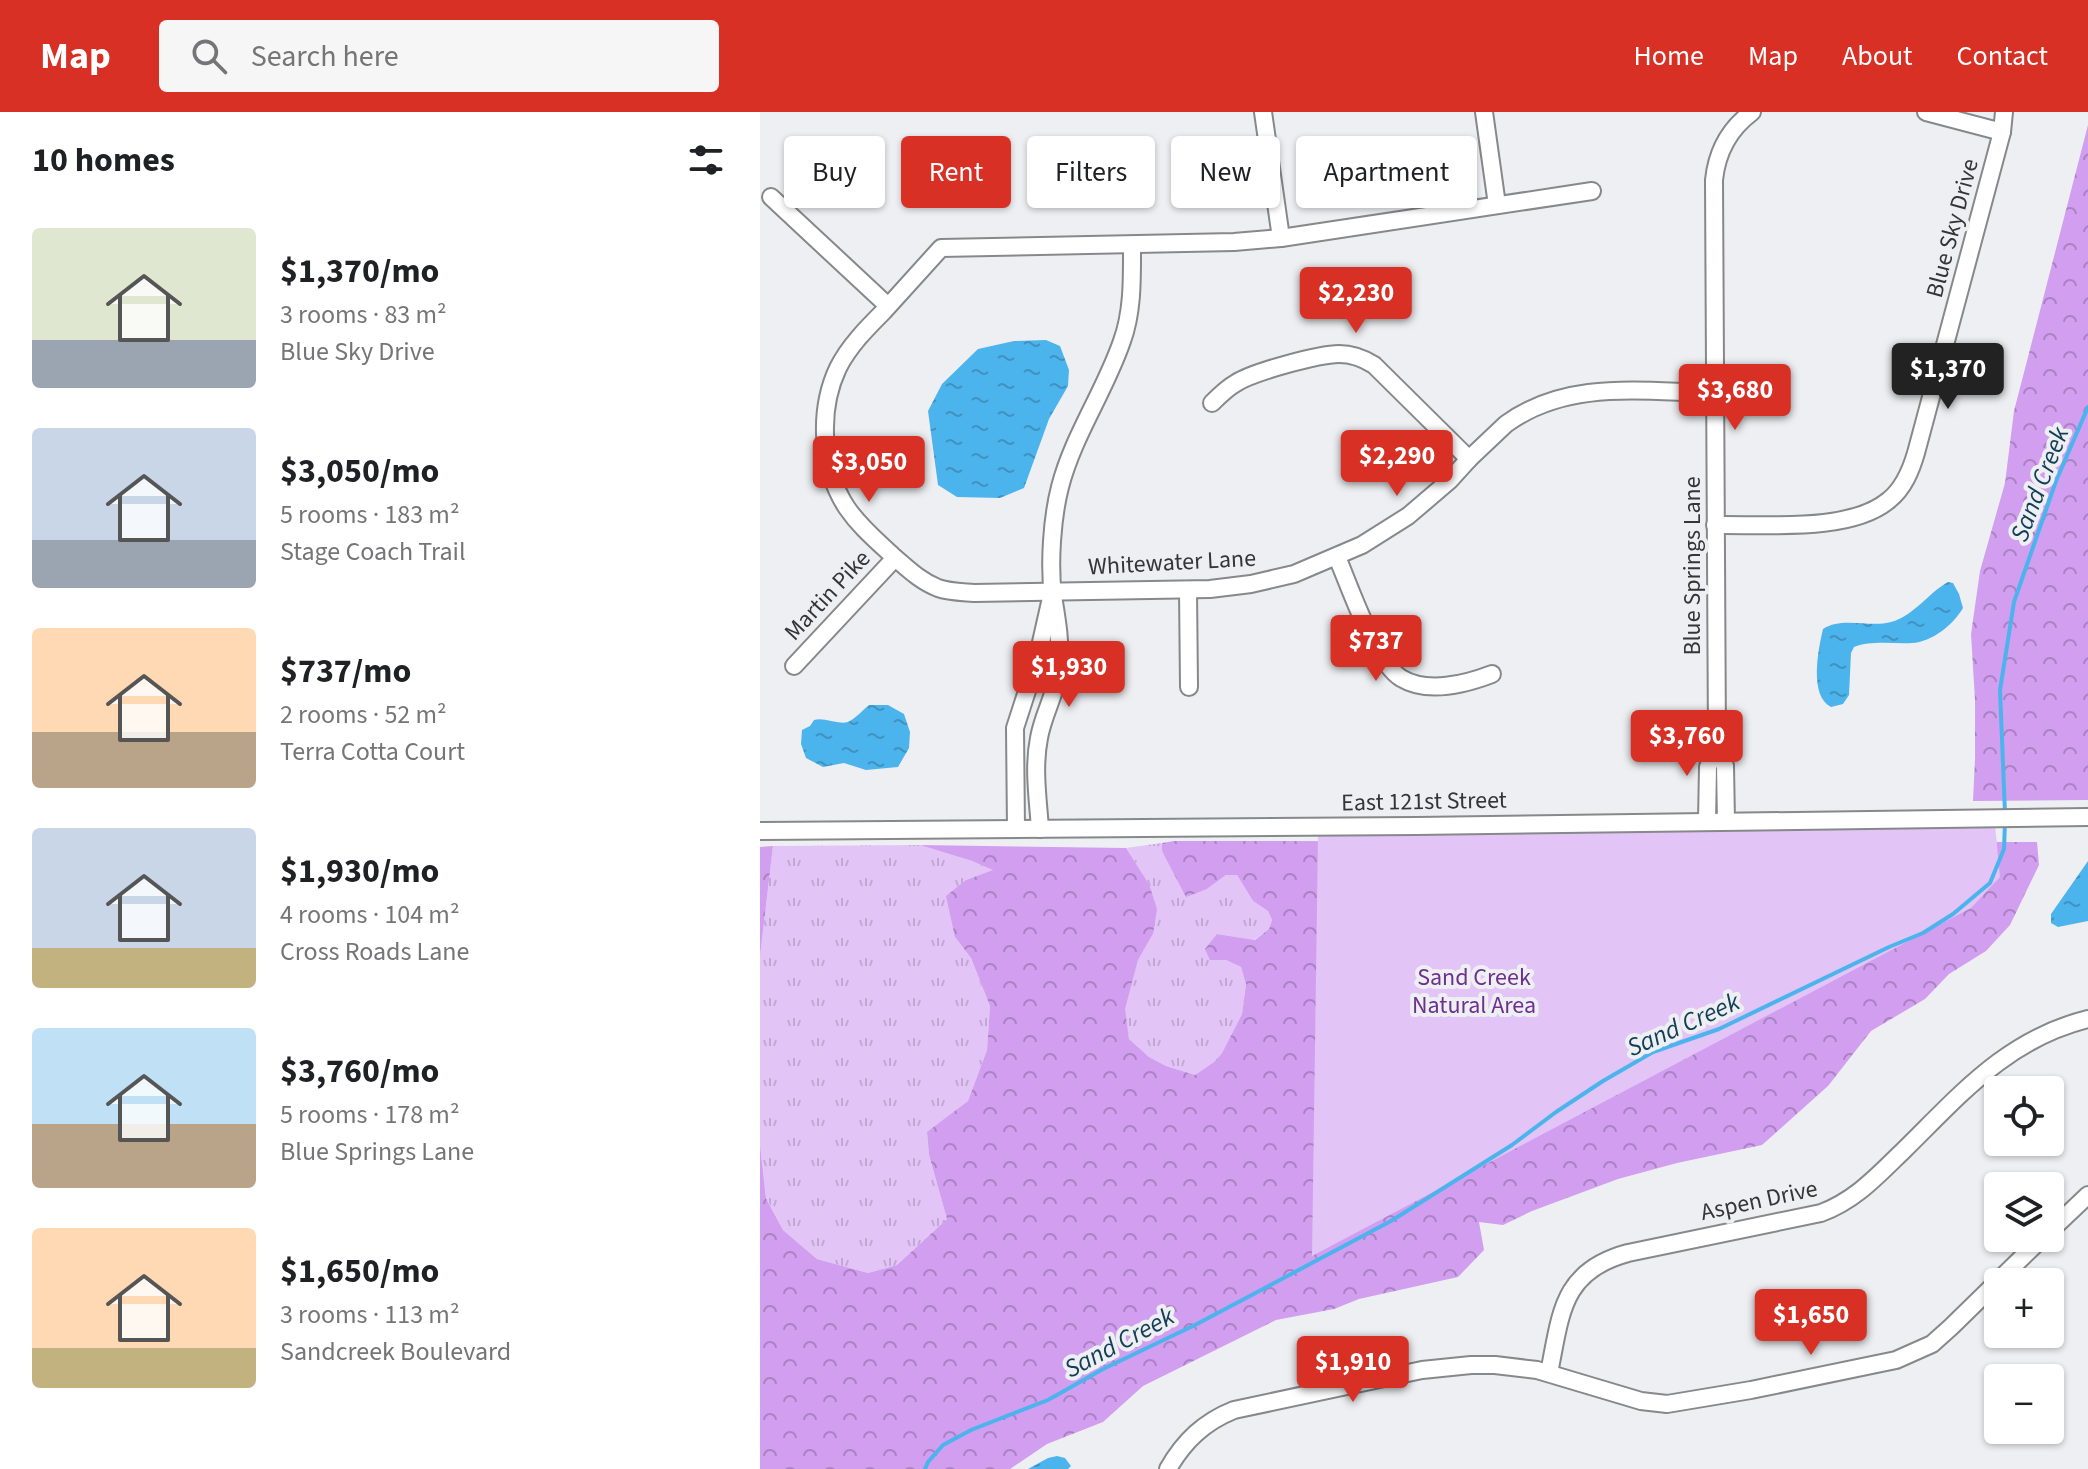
<!DOCTYPE html>
<html lang="en">
<head>
<meta charset="utf-8">
<style>
  :root { --surface:#fff; --page:#f6f6f6; --text:#202124; --muted:#757577; --accent:#d93025 }
  body { margin:0; font-family:"Source Sans 3",sans-serif; background:var(--page); color:var(--text); height:100vh; display:flex; flex-direction:column; font-size:30px; white-space:nowrap }
  * { box-sizing:border-box; margin:0 }
  p { font-size:26px; color:var(--muted) }
  .icon { flex:none; width:44px; height:44px; fill:none; stroke:currentColor; stroke-width:2; stroke-linecap:round; stroke-linejoin:round }
  .map { position:relative; flex:1; overflow:hidden }
  .details { display:flex; flex-direction:column; background:var(--surface); width:760px }
  .details>* { flex:none }
  .top-card { position:absolute; left:24px; top:24px; width:760px; height:72px; display:flex; gap:16px }
  .buttons { position:absolute; left:1224px; top:964px; display:grid; gap:16px }
  .buttons a { display:grid; place-items:center; width:80px; height:80px; border-radius:8px; background:var(--surface); box-shadow:0 2px 6px #0004; font-size:40px }
  .price { position:absolute; translate:-50% -68px; padding:0 18px; border-radius:8px; background:var(--accent); color:#fff; font-size:26px; line-height:52px; filter:drop-shadow(0 2px 4px #0008) }
  .price::after { content:''; position:absolute; left:50%; top:48px; width:24px; height:18px; margin-left:-12px; background:inherit; clip-path:polygon(0 0,100% 0,50% 100%) }
  .price.selected { background:#222; color:#fff }
  ul { padding:0; list-style:none }
  li { display:flex; align-items:center; gap:24px; height:200px; padding:0 32px }
  li span { display:grid; place-items:center; flex:none; width:224px; height:160px; border-radius:8px; color:#555 }
  li>.icon { margin-inline-start:auto }
  span .icon { width:96px; height:96px; fill:#fffc; stroke-width:1 }
  li b { font-size:34px }
  h2 { display:flex; justify-content:space-between; align-items:center; height:96px; padding:0 32px; font-size:34px }
  .pill { padding:0 28px; border-radius:8px; background:var(--surface); box-shadow:0 2px 6px #0004; font-size:28px; line-height:72px }
  .pill.selected { background:var(--accent); color:#fff }
  header { display:flex; align-items:center; gap:48px; box-sizing:border-box; height:112px; padding:0 40px; background:var(--accent); color:#fff }
  header strong { font-size:38px }
  nav { display:flex; gap:44px; margin-inline-start:auto; font-size:28px }
  .search { width:560px; height:72px; background:var(--page); display:flex; align-items:center; gap:20px; box-sizing:border-box; padding:0 28px; border-radius:8px; color:var(--muted); font-size:30px }
  main { display:flex; flex:1; min-height:0 }
  .map>svg:first-child { display:block }
  .grass { fill:url(#grass-tufts) }
  .forest { fill:url(#forest-crowns) }
  .green { fill:#e2c4f6 }
  .water { fill:url(#water-ripples) }
  .lines { fill:none; stroke-linecap:round; stroke-linejoin:round }
  .stream { stroke:#4cb4ec; stroke-width:4 }
  .minor-casing { stroke:#87888a; stroke-width:20 }
  .minor { stroke:#fff; stroke-width:16 }
  .labels { text-anchor:middle; stroke-width:8; stroke-linejoin:round; paint-order:stroke }
  .street-label { font-size:24px; fill:#353536; stroke:#eeeff2 }
  .park-label { font-size:24px; fill:#6d308e; stroke:#eeeff2 }
  .water-label { font-size:26px; font-style:italic; fill:#123e56; stroke:#eeeff2 }
</style>
</head>
<body>
<header>
<strong>Map</strong>
<div class="search"><svg class="icon" aria-label="search" viewBox="0 0 24 24"><circle cx="10" cy="10" r="6"/><path d="M15 15l6 6"/></svg>Search here</div>
<nav><a>Home</a><a>Map</a><a>About</a><a>Contact</a></nav>
</header>
<main>
<section class="details">
<h2>10 homes<svg class="icon" aria-label="filters" viewBox="0 0 24 24"><path d="M4 7h16M4 17h16"/><circle cx="9" cy="7" r="2"/><circle cx="15" cy="17" r="2"/></svg></h2>
<ul>
<li><span style="background:linear-gradient(#dfe7d0 70%,#9aa5b1 0)"><svg class="icon" aria-label="home" viewBox="0 0 24 24"><path d="M3 11l9-7 9 7M6 9v11h12V9"/></svg></span><div><b>$1,370/mo</b><p>3 rooms · 83 m²</p><p>Blue Sky Drive</p></div></li>
<li><span style="background:linear-gradient(#c9d6e8 70%,#9aa5b1 0)"><svg class="icon" aria-label="home" viewBox="0 0 24 24"><path d="M3 11l9-7 9 7M6 9v11h12V9"/></svg></span><div><b>$3,050/mo</b><p>5 rooms · 183 m²</p><p>Stage Coach Trail</p></div></li>
<li><span style="background:linear-gradient(#ffd9b3 65%,#b9a48a 0)"><svg class="icon" aria-label="home" viewBox="0 0 24 24"><path d="M3 11l9-7 9 7M6 9v11h12V9"/></svg></span><div><b>$737/mo</b><p>2 rooms · 52 m²</p><p>Terra Cotta Court</p></div></li>
<li><span style="background:linear-gradient(#c9d6e8 75%,#c2b280 0)"><svg class="icon" aria-label="home" viewBox="0 0 24 24"><path d="M3 11l9-7 9 7M6 9v11h12V9"/></svg></span><div><b>$1,930/mo</b><p>4 rooms · 104 m²</p><p>Cross Roads Lane</p></div></li>
<li><span style="background:linear-gradient(#bfe0f5 60%,#b9a48a 0)"><svg class="icon" aria-label="home" viewBox="0 0 24 24"><path d="M3 11l9-7 9 7M6 9v11h12V9"/></svg></span><div><b>$3,760/mo</b><p>5 rooms · 178 m²</p><p>Blue Springs Lane</p></div></li>
<li><span style="background:linear-gradient(#ffd9b3 75%,#c2b280 0)"><svg class="icon" aria-label="home" viewBox="0 0 24 24"><path d="M3 11l9-7 9 7M6 9v11h12V9"/></svg></span><div><b>$1,650/mo</b><p>3 rooms · 113 m²</p><p>Sandcreek Boulevard</p></div></li>
</ul>
</section>
<div class="map">
<svg width="1328" height="1357" viewBox="0 0 1328 1357">
  <defs>
    <pattern id="grass-tufts" width="24" height="20" patternUnits="userSpaceOnUse" patternTransform="scale(2)"><rect width="24" height="20" fill="#e2c4f6"/><path d="M3 7l-1-3M5 7V3M7 7l1-3M15 17l-1-3M17 17v-4M19 17l1-3" fill="none" stroke="#c2a9d4"/></pattern>
    <pattern id="forest-crowns" width="20" height="18" patternUnits="userSpaceOnUse" patternTransform="scale(2)"><rect width="20" height="18" fill="#d19ef0"/><path d="M2 6a3 3 0 1 1 6 0M12 15a3 3 0 1 1 6 0" fill="none" stroke="#aa82c3"/></pattern>
    <pattern id="water-ripples" width="26" height="14" patternUnits="userSpaceOnUse" patternTransform="scale(2)"><rect width="26" height="14" fill="#4cb4ec"/><path d="M2 4q2-2 4 0t4 0M15 11q2-2 4 0t4 0" fill="none" stroke="#4093c0"/></pattern>
  </defs>
  <rect width="100%" height="100%" fill="#eeeff2"/>
  <g class="grass">
    <path d="M402,731V739L447,777L466,763H477L493,789L508,799L512,808L509,817L494,828L457,822L450,848H466L481,855L486,871L482,902L462,941L454,950L435,963L406,954L389,945L369,927L364,897L378,848L393,822L389,772L366,736Z"/>
    <path d="M160,733L212,749L234,758L206,768L195,825L211,846L230,894L227,938L208,989L167,1021L169,1043L187,1107L137,1153L108,1161L57,1147L23,1118L6,1085L0,1033V844L13,734Z"/>
  </g>
  <g class="forest">
    <path d="M1328,13V688L1213,689L1215,647V588L1211,522L1220,459L1245,371L1254,299Z"/>
    <path d="M414,729L1277,730L1279,753L1250,813L1226,839L1189,862L1165,887L1111,919L1068,974L1002,1033L917,1051L858,1067L772,1099L743,1113L719,1110L724,1138L698,1165L599,1187L574,1197L516,1208L383,1274L343,1310L287,1332L250,1357H0V1033L6,1086L23,1118L57,1147L108,1161L137,1153L187,1107L169,1043L167,1020L208,989L227,938L230,894L211,846L195,825L186,784L206,768L233,758L212,749L160,733L366,736L389,772L397,797L393,822L378,848L365,897L369,927L389,945L406,954L435,963L454,950L462,941L482,902L486,872L481,855L466,848H450L445,837L457,822L495,828L509,817L512,808L508,799L493,789L477,763H466L447,777L426,785L402,739V731Z"/>
    <path d="M13,734L0,844V735Z"/>
  </g>
  <path class="green" d="M1235,713L1240,765L1211,796L552,1144L558,722Z"/>
  <g class="water">
    <path d="M286,228L300,234L309,258L308,274L289,307L264,376L240,386L197,385L178,373L168,299L182,272L218,237L254,229Z"/>
    <path d="M1188,470L1193,471L1199,482L1203,496C1193,513 1172,530 1152,531C1133,532 1112,528 1094,535L1091,541L1089,583L1083,592L1071,595C1049,584 1058,538 1063,517C1082,504 1110,516 1131,510C1154,504 1168,481 1188,470Z"/>
    <path d="M109,593H128L144,602L150,620L149,636L138,655L106,658L84,651L63,655L46,646L41,632L42,618L50,614L54,608C65,605 77,613 88,610C95,607 103,598 109,593Z"/>
    <path d="M1328,749V809L1298,815L1291,811V802Z"/>
    <path d="M297,1344L305,1346L311,1354L308,1357H268L288,1346Z"/>
  </g>
  <g class="lines">
    <g class="stream">
      <path d="M1245,701L1240,578L1254,490L1296,369L1328,295"/>
      <path d="M165,1357L168,1350L183,1333L211,1318L288,1288L343,1257L435,1213L631,1109L752,1033L796,1000L843,969L893,940L959,917L1129,835L1163,821L1193,802L1230,771L1244,737L1245,710"/>
    </g>
    <defs>
      <g id="minor">
        <path d="M503,0L521,126"/>
        <path d="M724,0L737,93"/>
        <path d="M1166,0L1242,20"/>
        <path d="M832,79L521,126L474,130L181,136C162,157 143,178 124,199C107,216 89,234 78,256C58,298 61,357 87,396C100,415 117,429 133,444C147,456 160,469 178,476C189,480 202,480 214,481L450,477L491,472L534,462L602,433L648,404L689,369L709,347L746,312C808,267 883,280 954,281"/>
        <path d="M11,85L128,194"/>
        <path d="M452,291C459,284 467,276 476,271C493,260 559,242 579,242C592,242 603,246 614,253L709,347"/>
        <path d="M955,413C1005,412 1090,421 1129,388C1144,376 1151,358 1156,341L1242,20L1244,0"/>
        <path d="M577,445C590,475 615,550 641,566C667,582 706,572 732,562"/>
        <path d="M428,478L429,575"/>
        <path d="M34,554L135,446"/>
        <path d="M947,709L948,655L957,632"/>
        <path d="M966,709L965,654L957,632L954,68C957,39 969,17 992,0"/>
        <path d="M256,717L255,616L277,548L291,486"/>
        <path d="M280,717C278,687 273,656 279,626C283,602 297,580 299,556C301,531 297,508 293,484C289,452 292,406 300,375C313,324 345,279 362,229C373,199 372,165 372,133"/>
        <path d="M0,719L656,714L1328,705"/>
        <path d="M1290,1119L1328,1083"/>
        <path d="M789,1261C801,1202 801,1159 868,1141L1061,1101C1096,1088 1118,1063 1144,1038C1201,982 1247,927 1328,907"/>
        <path d="M408,1357C424,1329 444,1310 474,1298L662,1258L711,1253H735L777,1258L881,1289L907,1292L991,1278L1136,1248L1172,1232L1191,1215L1282,1126"/>
      </g>
    </defs>
    <use href="#minor" class="minor-casing"/>
    <use href="#minor" class="minor"/>
  </g>
  <g class="labels">
    <g class="street-label">
      <text transform="translate(1192 116) rotate(-75)" y="8">Blue Sky Drive</text>
      <text transform="translate(412 450) rotate(-3)" y="8">Whitewater Lane</text>
      <text transform="translate(932 454) rotate(-90)" y="8">Blue Springs Lane</text>
      <text transform="translate(67 483) rotate(-47)" y="8">Martin Pike</text>
      <text transform="translate(664 689) rotate(-1)" y="8">East 121st Street</text>
      <text transform="translate(999 1088) rotate(-12)" y="8">Aspen Drive</text>
    </g>
    <g class="park-label">
      <text x="714" y="873">Sand Creek<tspan x="714" dy="28">Natural Area</tspan></text>
    </g>
    <g class="water-label">
      <text transform="translate(1279 372) rotate(-69)" y="9">Sand Creek</text>
      <text transform="translate(923 912) rotate(-24)" y="9">Sand Creek</text>
      <text transform="translate(359 1230) rotate(-28)" y="9">Sand Creek</text>
    </g>
  </g>
</svg>
<div class="buttons">
<a><svg class="icon" aria-label="locate" viewBox="0 0 24 24"><circle cx="12" cy="12" r="6"/><path d="M12 2v4M12 18v4M2 12h4M18 12h4"/></svg></a>
<a><svg class="icon" aria-label="layers" viewBox="0 0 24 24"><path d="M12 4l9 5-9 5-9-5zM3 14l9 5 9-5"/></svg></a>
<a>+</a>
<a>−</a>
</div>
<b class="price" style="left:596px;top:223px">$2,230</b>
<b class="price selected" style="left:1188px;top:299px">$1,370</b>
<b class="price" style="left:975px;top:320px">$3,680</b>
<b class="price" style="left:637px;top:386px">$2,290</b>
<b class="price" style="left:109px;top:392px">$3,050</b>
<b class="price" style="left:616px;top:571px">$737</b>
<b class="price" style="left:309px;top:597px">$1,930</b>
<b class="price" style="left:927px;top:666px">$3,760</b>
<b class="price" style="left:1051px;top:1245px">$1,650</b>
<b class="price" style="left:593px;top:1292px">$1,910</b>
<div class="top-card">
<a class="pill">Buy</a>
<a class="pill selected">Rent</a>
<a class="pill">Filters</a>
<a class="pill">New</a>
<a class="pill">Apartment</a>
</div>
</div>
</main>
</body>
</html>
